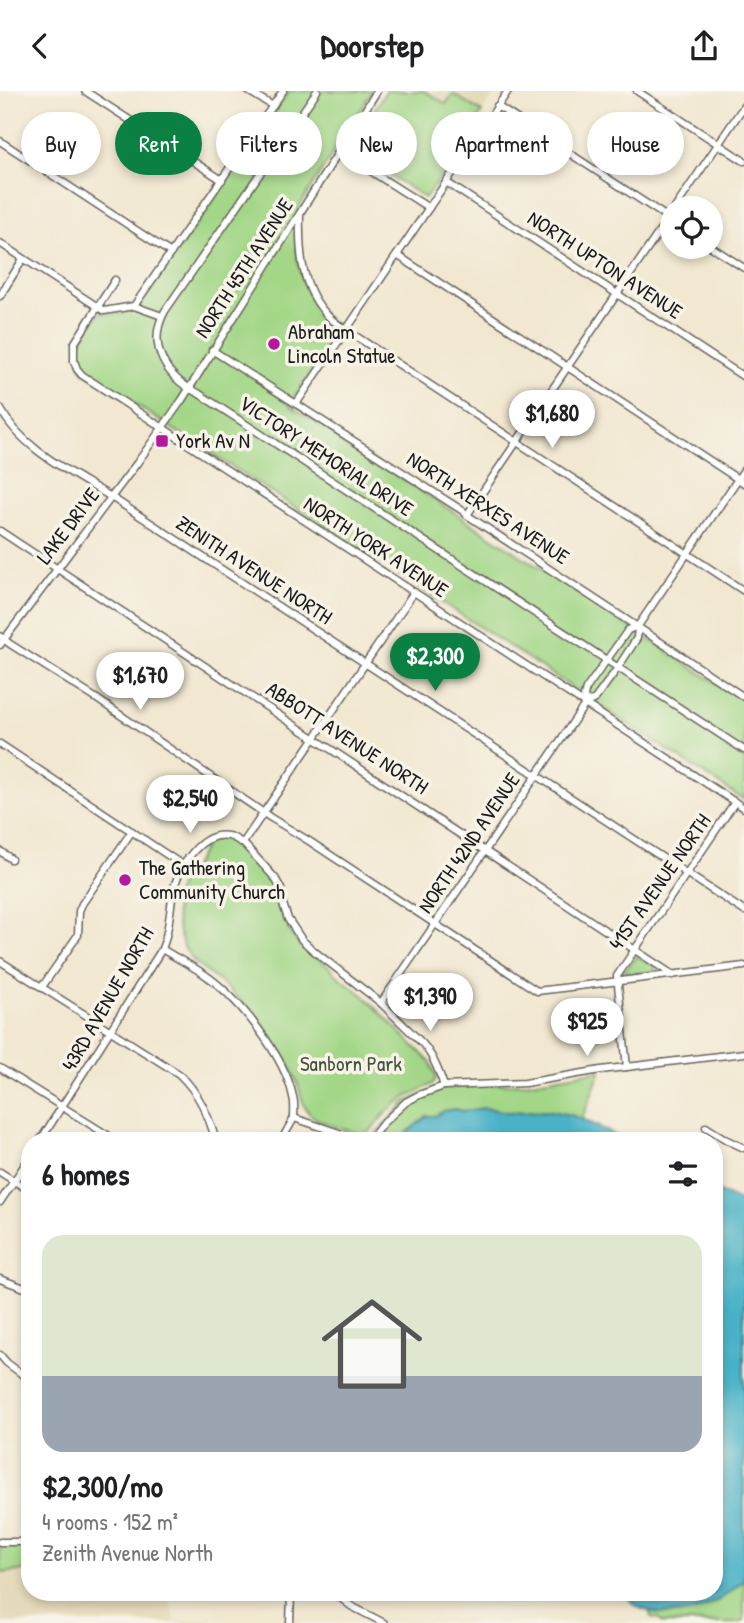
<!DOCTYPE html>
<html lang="en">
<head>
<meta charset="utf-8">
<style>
  :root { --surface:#fff; --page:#f2f2f2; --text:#202124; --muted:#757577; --line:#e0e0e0; --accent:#0b8043 }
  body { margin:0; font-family:"Patrick Hand",sans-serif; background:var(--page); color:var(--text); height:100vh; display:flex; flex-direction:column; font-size:26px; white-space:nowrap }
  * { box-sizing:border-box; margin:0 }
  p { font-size:23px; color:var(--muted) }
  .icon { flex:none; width:38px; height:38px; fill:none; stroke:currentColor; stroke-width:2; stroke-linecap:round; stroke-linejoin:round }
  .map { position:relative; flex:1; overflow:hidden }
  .drawer { position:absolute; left:21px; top:1041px; width:702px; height:469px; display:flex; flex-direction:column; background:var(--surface); border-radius:28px; box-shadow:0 4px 10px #0003 }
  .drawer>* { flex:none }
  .banner { position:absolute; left:21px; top:21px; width:704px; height:63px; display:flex; gap:14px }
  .buttons { position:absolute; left:660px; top:105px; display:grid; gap:14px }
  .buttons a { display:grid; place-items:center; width:63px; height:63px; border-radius:50%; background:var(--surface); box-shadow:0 4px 10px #0003; font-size:35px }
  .price { position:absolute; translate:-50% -60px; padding:0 16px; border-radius:24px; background:#fff; color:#222; font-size:23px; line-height:46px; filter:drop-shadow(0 2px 4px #0008) }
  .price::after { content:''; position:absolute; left:50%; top:42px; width:21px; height:16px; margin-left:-10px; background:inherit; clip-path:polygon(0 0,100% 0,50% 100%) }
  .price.current { background:var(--accent); color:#fff }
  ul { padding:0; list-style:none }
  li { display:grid; align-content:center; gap:14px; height:371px; padding:0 21px }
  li+li { border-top:2px solid var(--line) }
  li span { display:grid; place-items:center; height:217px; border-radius:21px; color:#555 }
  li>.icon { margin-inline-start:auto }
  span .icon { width:126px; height:126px; fill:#fffc; stroke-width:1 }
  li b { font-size:30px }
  h2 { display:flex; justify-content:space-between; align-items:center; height:84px; padding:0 21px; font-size:30px }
  .tag { padding:0 24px; border-radius:32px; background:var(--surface); box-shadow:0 4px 10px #0003; font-size:24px; line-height:63px }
  .tag.current { background:var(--accent); color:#fff }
  header { display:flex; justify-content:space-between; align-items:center; height:91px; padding:0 21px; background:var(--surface); font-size:32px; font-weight:700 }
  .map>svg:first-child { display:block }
  .built { fill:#e5daba }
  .green { fill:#a3d787; stroke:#607a52; stroke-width:2 }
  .water { fill:#4ab2c8; stroke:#336772; stroke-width:2 }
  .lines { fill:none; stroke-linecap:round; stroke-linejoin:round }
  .minor-casing { stroke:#67635b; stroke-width:9 }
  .minor { stroke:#fff; stroke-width:6 }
  .poi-dot { fill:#b5179e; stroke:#f7f3e8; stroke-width:2.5 }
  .labels { text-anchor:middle; stroke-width:7; stroke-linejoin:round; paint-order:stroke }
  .street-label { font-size:21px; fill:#1c1c1c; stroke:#f7f3e8 }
  .poi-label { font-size:21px; fill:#1c1c1c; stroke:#f7f3e8; text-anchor:start }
  .park-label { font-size:21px; fill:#44543c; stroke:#f7f3e8 }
</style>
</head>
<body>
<header><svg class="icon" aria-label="back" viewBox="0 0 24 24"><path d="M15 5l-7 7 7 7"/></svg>Doorstep<svg class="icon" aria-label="share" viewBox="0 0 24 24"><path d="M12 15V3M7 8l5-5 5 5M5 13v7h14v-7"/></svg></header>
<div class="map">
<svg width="744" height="1532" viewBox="0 0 744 1532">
  <rect width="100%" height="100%" fill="#f7f3e8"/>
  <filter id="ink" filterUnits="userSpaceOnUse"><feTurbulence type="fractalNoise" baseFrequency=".0143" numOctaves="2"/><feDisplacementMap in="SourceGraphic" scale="14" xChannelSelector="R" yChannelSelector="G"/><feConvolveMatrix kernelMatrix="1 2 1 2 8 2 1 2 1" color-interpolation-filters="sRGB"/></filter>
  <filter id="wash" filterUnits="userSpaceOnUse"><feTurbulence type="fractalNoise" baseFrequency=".00686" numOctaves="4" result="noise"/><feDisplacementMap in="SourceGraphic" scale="28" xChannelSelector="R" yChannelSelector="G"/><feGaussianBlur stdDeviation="1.57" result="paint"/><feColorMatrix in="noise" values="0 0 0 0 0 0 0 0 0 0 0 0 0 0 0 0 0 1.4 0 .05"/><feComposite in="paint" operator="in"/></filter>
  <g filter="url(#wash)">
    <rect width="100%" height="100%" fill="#f2e8d1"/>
    <g class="built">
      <path d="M424,0H497L482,21L453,3L446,13Z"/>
      <path d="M496,24H499L509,31L493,56L480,48Z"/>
      <path d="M30,1479V1502H169L175,1531L209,1528V1532H1L0,1482Z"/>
    </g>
    <g class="green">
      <path d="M289,0H372L301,113C291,148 296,191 319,220C325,227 333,233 340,239L289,314L744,610V709L420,497L83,280C71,254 85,243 100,222L122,223L146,205Z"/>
      <path d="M386,0H424L446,13L453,3L482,21L445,81L425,107L350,58Z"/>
      <path d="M223,745L237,751L244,757L273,789L278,798L277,807L283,827L291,843L299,854L327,874L337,884L364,905L431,972L436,986L434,992C418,1001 402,1006 389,1019C380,1026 374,1039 365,1044C349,1039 322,1034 310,1023C301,1015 301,1000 296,989C291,976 284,963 276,952C263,932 247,916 230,900C219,889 204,881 193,869C176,850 168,807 185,785C187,782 190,780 192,777C206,760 199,750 223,745Z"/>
      <path d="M637,865L654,875L656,877L654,881L626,883L625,880Z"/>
      <path d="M601,979L582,1028L551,1020L508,1021L485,1017L463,1020L455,1018L444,1020L409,1040L402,1050H369L406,1011L444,995L525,992Z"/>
      <path d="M30,1454V1479L0,1482V1455Z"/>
      <path d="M744,1489V1530L737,1532H662L658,1527L651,1526L649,1519L657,1521L714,1510Z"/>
    </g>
    <g class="water">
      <path d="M484,1017L508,1021L551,1020L571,1024L582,1028L627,1050H402L409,1040L427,1025H435L444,1020L455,1018L463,1020Z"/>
      <path d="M714,1099L744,1112V1489C732,1500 714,1514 698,1519C680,1525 655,1524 638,1516C631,1513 630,1506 623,1502H714Z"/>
    </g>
  </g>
  <g filter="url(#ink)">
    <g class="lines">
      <defs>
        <g id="minor">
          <path d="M85,0L222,89"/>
          <path d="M248,0L273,15"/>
          <path d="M317,0L165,220C146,254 166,287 198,302L744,659"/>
          <path d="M637,0L744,70"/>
          <path d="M497,15L670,128"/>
          <path d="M0,50L171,162"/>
          <path d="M339,60L429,117"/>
          <path d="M446,91L744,286"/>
          <path d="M675,117L744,15"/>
          <path d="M300,124C299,161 301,198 329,226C335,232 343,237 351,242L744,500"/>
          <path d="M0,152L104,220L134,215L162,225"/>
          <path d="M710,155L744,177"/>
          <path d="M397,164L744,392"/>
          <path d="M115,189L74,253V270L77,278L82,284L744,717"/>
          <path d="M0,205L23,168"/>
          <path d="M134,215L283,0"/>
          <path d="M212,259L463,420L467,424L744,606"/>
          <path d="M296,313L508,0"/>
          <path d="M0,317C22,359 73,382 111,406L744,820"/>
          <path d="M467,424L672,122"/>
          <path d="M0,440L673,884"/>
          <path d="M0,545L10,553L97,608L271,727L309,750L537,900L744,875"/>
          <path d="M0,554L137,372L182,309L377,0"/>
          <path d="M586,612L584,605L586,598L628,539L638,535"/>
          <path d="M0,653L184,775"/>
          <path d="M243,752L275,787L281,798L282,810L288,828L302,849L314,860L381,912L422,952C433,964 439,980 444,995"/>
          <path d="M0,760L11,768"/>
          <path d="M162,858C176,867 191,874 204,883C238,906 285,965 293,1006C295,1012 294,1020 294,1027L364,1050"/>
          <path d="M0,870L179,983C199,1002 208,1023 216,1050"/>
          <path d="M42,896L78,844L79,820L82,813L132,740"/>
          <path d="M381,912L586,612L595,608L617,578L637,547L638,535L744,379"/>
          <path d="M627,976L617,885L735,711"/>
          <path d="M0,977L117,1050"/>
          <path d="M706,1036L727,1049L744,1057"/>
          <path d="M40,1050L162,858C171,836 169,815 175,793C182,772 202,740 228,745C234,746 238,750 243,752L414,501"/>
          <path d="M281,1050L294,1027"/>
          <path d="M369,1050L383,1032L406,1011L419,1004L444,995L525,992L601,979L744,962"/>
          <path d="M0,1081L30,1100"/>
          <path d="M0,1111L30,1066"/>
          <path d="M0,1188L30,1199"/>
          <path d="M0,1264L7,1272L30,1289"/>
          <path d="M0,1451H30"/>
          <path d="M334,1502L351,1515L384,1532"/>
          <path d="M290,1532L291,1502"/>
        </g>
      </defs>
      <use href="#minor" class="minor-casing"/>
      <use href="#minor" class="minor"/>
    </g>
  </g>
  <g class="poi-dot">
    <circle cx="274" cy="253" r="7"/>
    <rect x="155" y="343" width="14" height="14" rx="3.5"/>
    <circle cx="125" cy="789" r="7"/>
  </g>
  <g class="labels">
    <g class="street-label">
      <text transform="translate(605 174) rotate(33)" y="7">NORTH UPTON AVENUE</text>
      <text transform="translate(244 177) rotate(-57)" y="7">NORTH 45TH AVENUE</text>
      <text transform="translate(326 365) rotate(33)" y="7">VICTORY MEMORIAL DRIVE</text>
      <text transform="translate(488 417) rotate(33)" y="7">NORTH XERXES AVENUE</text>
      <text transform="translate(68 435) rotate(-53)" y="7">LAKE DRIVE</text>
      <text transform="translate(376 456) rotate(33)" y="7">NORTH YORK AVENUE</text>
      <text transform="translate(254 479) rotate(33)" y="7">ZENITH AVENUE NORTH</text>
      <text transform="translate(347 647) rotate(33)" y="7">ABBOTT AVENUE NORTH</text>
      <text transform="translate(469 752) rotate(-56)" y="7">NORTH 42ND AVENUE</text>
      <text transform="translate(660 791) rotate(-55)" y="7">41ST AVENUE NORTH</text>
      <text transform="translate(108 908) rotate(-60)" y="7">43RD AVENUE NORTH</text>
    </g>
    <g class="poi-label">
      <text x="288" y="248">Abraham<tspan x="288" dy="24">Lincoln Statue</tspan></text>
      <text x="176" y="357">York Av N</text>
      <text x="139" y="784">The Gathering<tspan x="139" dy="24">Community Church</tspan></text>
    </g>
    <g class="park-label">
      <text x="351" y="980">Sanborn Park</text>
    </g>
  </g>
</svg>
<div class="buttons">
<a><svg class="icon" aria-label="locate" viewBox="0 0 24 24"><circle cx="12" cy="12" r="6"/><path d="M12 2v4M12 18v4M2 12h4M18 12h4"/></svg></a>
</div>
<b class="price" style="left:552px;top:359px">$1,680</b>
<b class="price current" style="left:435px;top:602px">$2,300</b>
<b class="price" style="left:140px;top:621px">$1,670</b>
<b class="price" style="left:190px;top:744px">$2,540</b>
<b class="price" style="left:430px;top:942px">$1,390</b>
<b class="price" style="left:587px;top:967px">$925</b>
<div class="banner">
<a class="tag">Buy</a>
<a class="tag current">Rent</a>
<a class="tag">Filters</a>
<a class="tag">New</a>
<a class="tag">Apartment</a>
<a class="tag">House</a>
</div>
<section class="drawer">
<h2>6 homes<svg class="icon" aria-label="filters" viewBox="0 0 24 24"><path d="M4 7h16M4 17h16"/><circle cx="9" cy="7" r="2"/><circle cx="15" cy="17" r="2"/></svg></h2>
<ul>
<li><span style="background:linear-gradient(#dfe7d0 65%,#9aa5b1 0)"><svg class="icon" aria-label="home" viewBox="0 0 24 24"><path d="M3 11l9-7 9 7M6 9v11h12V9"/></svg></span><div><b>$2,300/mo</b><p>4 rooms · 152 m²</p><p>Zenith Avenue North</p></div></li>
</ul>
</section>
</div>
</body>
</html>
